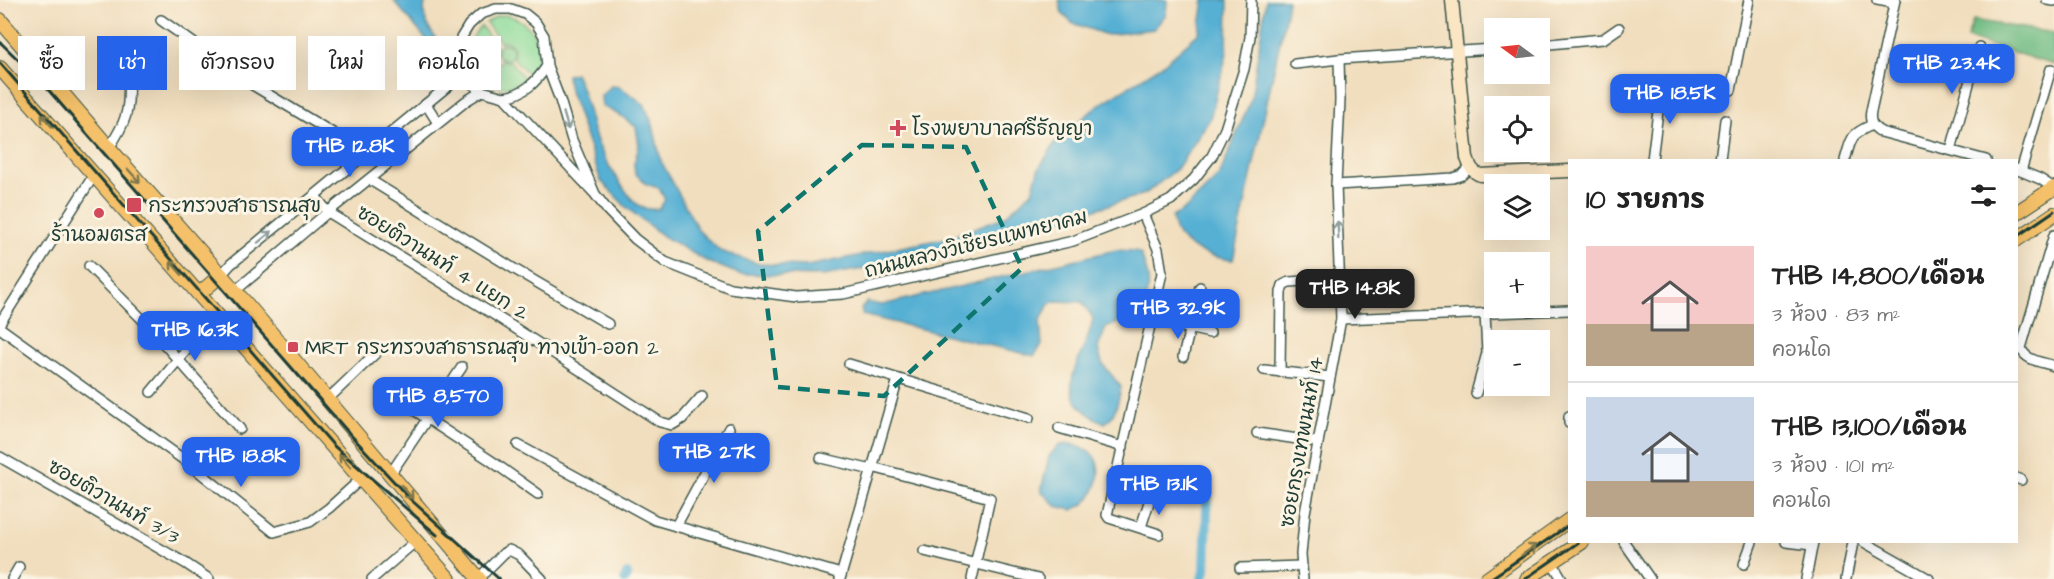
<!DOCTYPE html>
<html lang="th">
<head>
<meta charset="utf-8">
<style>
  :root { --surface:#fff; --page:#f6f6f6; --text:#222; --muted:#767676; --line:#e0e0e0; --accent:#2563eb }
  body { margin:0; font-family:"Architects Daughter","Playpen Sans Thai",sans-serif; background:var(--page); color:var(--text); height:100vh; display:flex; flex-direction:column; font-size:22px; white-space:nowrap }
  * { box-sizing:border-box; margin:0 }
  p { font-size:20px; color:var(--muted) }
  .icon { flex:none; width:33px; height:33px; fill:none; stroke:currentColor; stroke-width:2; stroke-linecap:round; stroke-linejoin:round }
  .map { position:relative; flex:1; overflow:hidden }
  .side { position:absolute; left:1568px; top:159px; width:450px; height:384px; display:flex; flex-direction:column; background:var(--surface); border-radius:0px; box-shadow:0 6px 24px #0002 }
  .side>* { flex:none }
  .guide { position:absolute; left:18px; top:36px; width:570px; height:54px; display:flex; gap:12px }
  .needle { width:39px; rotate:285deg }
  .buttons { position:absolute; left:1484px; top:18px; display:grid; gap:12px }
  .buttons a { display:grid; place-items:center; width:66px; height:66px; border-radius:0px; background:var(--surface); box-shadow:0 6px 24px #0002; font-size:30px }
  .price { position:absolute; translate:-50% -51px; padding:0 14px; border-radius:12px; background:var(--accent); color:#fff; font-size:20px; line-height:39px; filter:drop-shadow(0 2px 3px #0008) }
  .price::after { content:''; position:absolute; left:50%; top:36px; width:18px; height:14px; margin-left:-9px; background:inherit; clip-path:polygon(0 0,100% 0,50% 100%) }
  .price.on { background:#222; color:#fff }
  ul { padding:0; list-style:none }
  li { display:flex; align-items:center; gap:18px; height:150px; padding:0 18px }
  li+li { border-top:2px solid var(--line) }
  li span { display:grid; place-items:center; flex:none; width:168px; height:120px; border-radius:0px; color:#555 }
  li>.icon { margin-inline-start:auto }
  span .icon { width:72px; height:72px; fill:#fffc; stroke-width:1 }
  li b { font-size:26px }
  h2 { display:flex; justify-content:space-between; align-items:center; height:72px; padding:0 18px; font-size:26px }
  .pill { padding:0 21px; border-radius:0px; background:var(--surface); box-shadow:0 6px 24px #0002; font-size:21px; line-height:54px }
  .pill.on { background:var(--accent); color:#fff }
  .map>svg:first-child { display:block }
  .green { fill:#8bdb9a; stroke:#558c67; stroke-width:1.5 }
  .forest { fill:#70bb82; stroke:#487c5b; stroke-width:1.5 }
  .water { fill:#57b0d4; stroke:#3b7684; stroke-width:1.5 }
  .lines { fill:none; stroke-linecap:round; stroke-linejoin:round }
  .canal { stroke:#57b0d4; stroke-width:10 }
  .street-casing { stroke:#3e5549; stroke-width:12 }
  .secondary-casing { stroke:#3e5549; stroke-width:15 }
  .primary-casing { stroke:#3e5549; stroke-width:16 }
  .street { stroke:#fff; stroke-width:9 }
  .secondary { stroke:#fbe6c4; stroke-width:12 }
  .primary { stroke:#f4c16b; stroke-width:14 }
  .rail { stroke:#1f3d34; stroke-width:3 }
  .oneway { stroke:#7f784d }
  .oneway2 { stroke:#8f9e9a }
  .marked { fill:none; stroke:#0f766e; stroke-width:4.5; stroke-dasharray:12 8; stroke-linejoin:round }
  .poi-dot { fill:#d1495b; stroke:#fcf5e5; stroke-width:2 }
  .labels { text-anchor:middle; stroke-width:6; stroke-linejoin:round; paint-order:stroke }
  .poi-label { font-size:20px; fill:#1f3d34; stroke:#fcf5e5; text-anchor:start }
  .street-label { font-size:20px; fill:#1f3d34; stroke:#fcf5e5 }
</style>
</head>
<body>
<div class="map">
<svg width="2054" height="579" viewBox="0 0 2054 579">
  <rect width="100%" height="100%" fill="#fcf5e5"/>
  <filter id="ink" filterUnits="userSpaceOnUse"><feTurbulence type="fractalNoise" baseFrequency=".0167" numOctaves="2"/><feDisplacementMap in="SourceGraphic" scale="12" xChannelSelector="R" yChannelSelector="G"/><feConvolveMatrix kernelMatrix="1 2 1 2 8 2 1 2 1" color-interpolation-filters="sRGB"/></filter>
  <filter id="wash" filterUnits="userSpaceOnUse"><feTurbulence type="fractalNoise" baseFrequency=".008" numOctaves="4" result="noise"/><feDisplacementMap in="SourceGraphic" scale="24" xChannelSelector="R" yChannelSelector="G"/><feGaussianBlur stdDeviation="1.35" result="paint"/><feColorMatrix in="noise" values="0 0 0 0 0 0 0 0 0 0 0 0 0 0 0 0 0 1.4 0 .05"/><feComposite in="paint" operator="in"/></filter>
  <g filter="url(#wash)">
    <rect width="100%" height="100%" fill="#f1debe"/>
    <g class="green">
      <path d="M506,15C535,21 550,53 530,76L513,58L514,49L512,45L505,41L501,43L486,23L497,16Z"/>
      <path d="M481,26L497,47L495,56L473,68C466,52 469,39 481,26Z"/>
      <circle cx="505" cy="52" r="8"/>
      <path d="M503,61H510L526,80C509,89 497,90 481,79L499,62Z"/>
    </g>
    <path class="forest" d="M1973,20L2054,33V65L1967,38Z"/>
    <g class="water">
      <path d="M393,0H426C419,21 433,33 444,50L439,55Z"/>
      <path d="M1059,0H1167L1166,14L1154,29L1107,35L1072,23L1062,13Z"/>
      <path d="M1204,0H1228L1227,53L1210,119L1177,169L1145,194L948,254L823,276L739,274L706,261L661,235L626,207L601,181L568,85L567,75L575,73C584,91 588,110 593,130C599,150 608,166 620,183C632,199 636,211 659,209L665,200L659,188L646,184L635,173L634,164L639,145L636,127L621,116L602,106L601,96L611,86L620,87L644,104L653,125L661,161L699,231L720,251L759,264L807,266L947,238L1004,217L1032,192L1038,170L1058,138L1099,105L1161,66L1199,33Z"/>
      <path d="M1266,0H1288L1286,14L1233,260C1215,258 1190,251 1178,235C1175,231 1173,223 1172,217L1183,211L1219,176L1251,99Z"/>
      <path d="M1116,250L1136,251L1141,254C1151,284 1152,286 1138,314L1106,328L1098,348L1102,363L1121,387C1119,399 1116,416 1105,423C1042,395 1086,361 1093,318L1082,302L1055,301L1049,304L1040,322L1042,345L1034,356L863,315L861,309L867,302L882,305Z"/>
      <path d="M1071,444C1077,446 1084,447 1089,451C1105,464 1099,490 1085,503C1082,506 1076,508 1072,510L1056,506L1041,491L1049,456L1059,445Z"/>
    </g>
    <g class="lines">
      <g class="canal">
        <path d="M625,579L627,574"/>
        <path d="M1202,579L1205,571L1208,481"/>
      </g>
    </g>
  </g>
  <g filter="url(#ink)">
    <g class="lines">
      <defs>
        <g id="street">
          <path d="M1877,0L1894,3"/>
          <path d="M1895,0L1871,111C1869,121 1872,127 1881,132L1986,160"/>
          <path d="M2047,0L2054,1"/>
          <path d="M161,20L251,84L366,153"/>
          <path d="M1539,45L1603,39L1619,28"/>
          <path d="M1295,64L1339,59L1494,49"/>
          <path d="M1731,90L1749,0"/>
          <path d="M504,97C525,94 536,82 547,66"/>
          <path d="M426,104L438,123"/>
          <path d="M109,148C126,122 130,111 128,80"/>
          <path d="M1951,150L1979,47"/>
          <path d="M1652,160L1661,87"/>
          <path d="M1720,160L1725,120"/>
          <path d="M1845,160C1852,138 1849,135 1872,125"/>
          <path d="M2016,169L2040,179L2054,188"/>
          <path d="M2021,171L2051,69"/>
          <path d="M370,180L516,270L608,324"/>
          <path d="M1336,185L1453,178L1462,175L1470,167"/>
          <path d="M595,194L572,140L560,100L547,66L544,36L536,23L525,14L511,9H496L481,14L469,25L461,38L459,53L462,68L470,82L482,91L504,97L595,194L608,211L635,239L665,262L730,288L796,297L843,294L1073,241L1143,214L1171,200L1194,179L1212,156L1225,129L1244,69L1250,37L1251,0"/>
          <path d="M315,196L328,212L496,316L660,422L672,425L682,419L702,396"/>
          <path d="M1143,214L1158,249L1162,273L1107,515L1109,518L1159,534"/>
          <path d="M2054,235L2021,348C2025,361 2043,362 2054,366"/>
          <path d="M89,266L141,318L240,429"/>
          <path d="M221,275L231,264L454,81L462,68"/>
          <path d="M235,291L328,212L466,101L482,91"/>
          <path d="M1341,319L1569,310"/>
          <path d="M1153,320L1210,333"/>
          <path d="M0,323L94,175"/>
          <path d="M0,328L187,462L274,532L310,522L329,508L361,479"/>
          <path d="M1183,357L1200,287"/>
          <path d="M849,364L1029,418"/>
          <path d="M1264,370L1330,377"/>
          <path d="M1280,372L1281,292L1283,285L1289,282L1339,279"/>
          <path d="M382,389L490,460L538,494"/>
          <path d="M151,392L217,314"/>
          <path d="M1476,393L1487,353L1485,313"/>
          <path d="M328,399L380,349"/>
          <path d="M1569,416V423"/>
          <path d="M1059,428L1123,447"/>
          <path d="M1257,433L1318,442"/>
          <path d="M518,445L655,520L841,574"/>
          <path d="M0,457L185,563L209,579"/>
          <path d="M821,458L872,470"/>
          <path d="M872,467L990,498L972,579"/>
          <path d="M391,473L462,367"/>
          <path d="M2016,478L2021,480"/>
          <path d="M676,526L729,428"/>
          <path d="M1141,527L1151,496"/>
          <path d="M1624,542L1650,579"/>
          <path d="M1786,542L1812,545"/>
          <path d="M1864,542L1929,579"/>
          <path d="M924,551L1038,579"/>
          <path d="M1552,562L1562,579"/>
          <path d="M1744,564L1752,542"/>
          <path d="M1240,568L1301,566"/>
          <path d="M484,573L504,553L509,550L519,555L542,579"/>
          <path d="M12,579L19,567"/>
          <path d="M372,579L416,541"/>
          <path d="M840,579L898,379"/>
          <path d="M1303,579L1301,554L1305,513L1341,319L1336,185L1340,100L1339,59"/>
          <path d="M1806,579L1813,542"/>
          <path d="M1846,579L1853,542"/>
        </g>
        <path id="secondary" d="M1452,0L1467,158C1470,166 1472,172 1480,175L1569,171"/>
        <g id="primary">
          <path d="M0,20L109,148L249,307L479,579"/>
          <path d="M0,68L449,579"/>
          <path d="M2016,213L2054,188"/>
          <path d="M2016,240L2054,214"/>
          <path d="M199,294L221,275"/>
          <path d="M1487,579L1569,520"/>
          <path d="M1527,579L1582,542"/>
        </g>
      </defs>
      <use href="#street" class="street-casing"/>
      <use href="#secondary" class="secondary-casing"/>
      <use href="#primary" class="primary-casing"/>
      <use href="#street" class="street"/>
      <use href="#secondary" class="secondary"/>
      <use href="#primary" class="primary"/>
      <g class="rail">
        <path d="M0,42L44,85L348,432L409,498L499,579"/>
        <path d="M0,63L334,446L437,535"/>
        <path d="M2016,237L2054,211"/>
        <path d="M1490,579L1569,525"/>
        <path d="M1525,579L1579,542"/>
      </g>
    </g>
    <defs><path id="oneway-shaft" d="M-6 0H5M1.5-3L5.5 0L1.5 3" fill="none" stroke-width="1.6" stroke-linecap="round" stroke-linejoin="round" transform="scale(1.5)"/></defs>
    <g class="oneway">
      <use href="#oneway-shaft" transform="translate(47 121) rotate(-131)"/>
      <use href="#oneway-shaft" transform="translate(134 176) rotate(48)"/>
      <use href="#oneway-shaft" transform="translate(176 268) rotate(-131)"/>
      <use href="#oneway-shaft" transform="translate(345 461) rotate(-131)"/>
      <use href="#oneway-shaft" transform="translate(407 492) rotate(50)"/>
      <use href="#oneway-shaft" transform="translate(1529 550) rotate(-35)"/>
    </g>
    <g class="oneway2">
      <use href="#oneway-shaft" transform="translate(566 121) rotate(74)"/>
      <use href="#oneway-shaft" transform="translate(1338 230) rotate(-92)"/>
      <use href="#oneway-shaft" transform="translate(265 237) rotate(-39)"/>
    </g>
  </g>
  <path class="marked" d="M862,145L966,147L1022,268L884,396L777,387L758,231Z"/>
  <g class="poi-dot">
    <path d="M895 119h6v6h6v6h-6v6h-6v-6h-6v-6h6z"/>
    <rect x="126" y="197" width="16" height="16" rx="3"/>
    <circle cx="99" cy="213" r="6"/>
    <rect x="287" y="341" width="12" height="12" rx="3"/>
  </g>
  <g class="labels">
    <g class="poi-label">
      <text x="912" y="135">โรงพยาบาลศรีธัญญา</text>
      <text x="148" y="212">กระทรวงสาธารณสุข</text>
      <text x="99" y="241" text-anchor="middle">ร้านอมตรส</text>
      <text x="305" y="354">MRT กระทรวงสาธารณสุข ทางเข้า-ออก 2</text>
    </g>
    <g class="street-label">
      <text transform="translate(976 243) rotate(-14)" y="7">ถนนหลวงวิเชียรแพทยาคม</text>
      <text transform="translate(443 262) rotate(32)" y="7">ซอยติวานนท์ 4 แยก 2</text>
      <text transform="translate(1301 442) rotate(-80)" y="7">ซอยกรุงเทพนนท์ 14</text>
      <text transform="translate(114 501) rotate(30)" y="7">ซอยติวานนท์ 3/3</text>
    </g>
  </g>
</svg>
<div class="buttons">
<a><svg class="needle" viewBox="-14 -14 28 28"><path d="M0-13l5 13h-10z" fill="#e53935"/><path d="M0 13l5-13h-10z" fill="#767676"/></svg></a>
<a><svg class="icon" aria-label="locate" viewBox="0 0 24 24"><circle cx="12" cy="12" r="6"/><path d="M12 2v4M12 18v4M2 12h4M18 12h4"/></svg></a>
<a><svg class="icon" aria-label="layers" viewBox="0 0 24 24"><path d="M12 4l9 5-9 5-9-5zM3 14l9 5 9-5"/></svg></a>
<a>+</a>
<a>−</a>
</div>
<b class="price" style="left:1952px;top:95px">THB 23.4K</b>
<b class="price" style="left:1670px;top:125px">THB 18.5K</b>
<b class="price" style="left:350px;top:178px">THB 12.8K</b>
<b class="price on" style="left:1355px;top:320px">THB 14.8K</b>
<b class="price" style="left:1178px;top:340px">THB 32.9K</b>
<b class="price" style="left:195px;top:362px">THB 16.3K</b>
<b class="price" style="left:438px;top:428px">THB 8,570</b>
<b class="price" style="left:714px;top:484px">THB 27K</b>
<b class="price" style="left:241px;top:488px">THB 18.8K</b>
<b class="price" style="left:1159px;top:516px">THB 13.1K</b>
<div class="guide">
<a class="pill">ซื้อ</a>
<a class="pill on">เช่า</a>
<a class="pill">ตัวกรอง</a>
<a class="pill">ใหม่</a>
<a class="pill">คอนโด</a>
</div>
<section class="side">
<h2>10 รายการ<svg class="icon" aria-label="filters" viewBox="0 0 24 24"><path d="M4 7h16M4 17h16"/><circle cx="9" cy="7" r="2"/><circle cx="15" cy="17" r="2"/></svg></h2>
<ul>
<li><span style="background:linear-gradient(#f6c9c9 65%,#b9a48a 0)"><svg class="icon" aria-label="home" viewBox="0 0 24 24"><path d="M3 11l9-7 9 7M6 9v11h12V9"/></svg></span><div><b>THB 14,800/เดือน</b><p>3 ห้อง · 83 m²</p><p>คอนโด</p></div></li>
<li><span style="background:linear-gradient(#c9d6e8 70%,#b9a48a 0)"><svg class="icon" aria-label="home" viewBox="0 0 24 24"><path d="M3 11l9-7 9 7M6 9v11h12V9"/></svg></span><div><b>THB 13,100/เดือน</b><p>3 ห้อง · 101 m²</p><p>คอนโด</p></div></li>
</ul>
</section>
</div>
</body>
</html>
